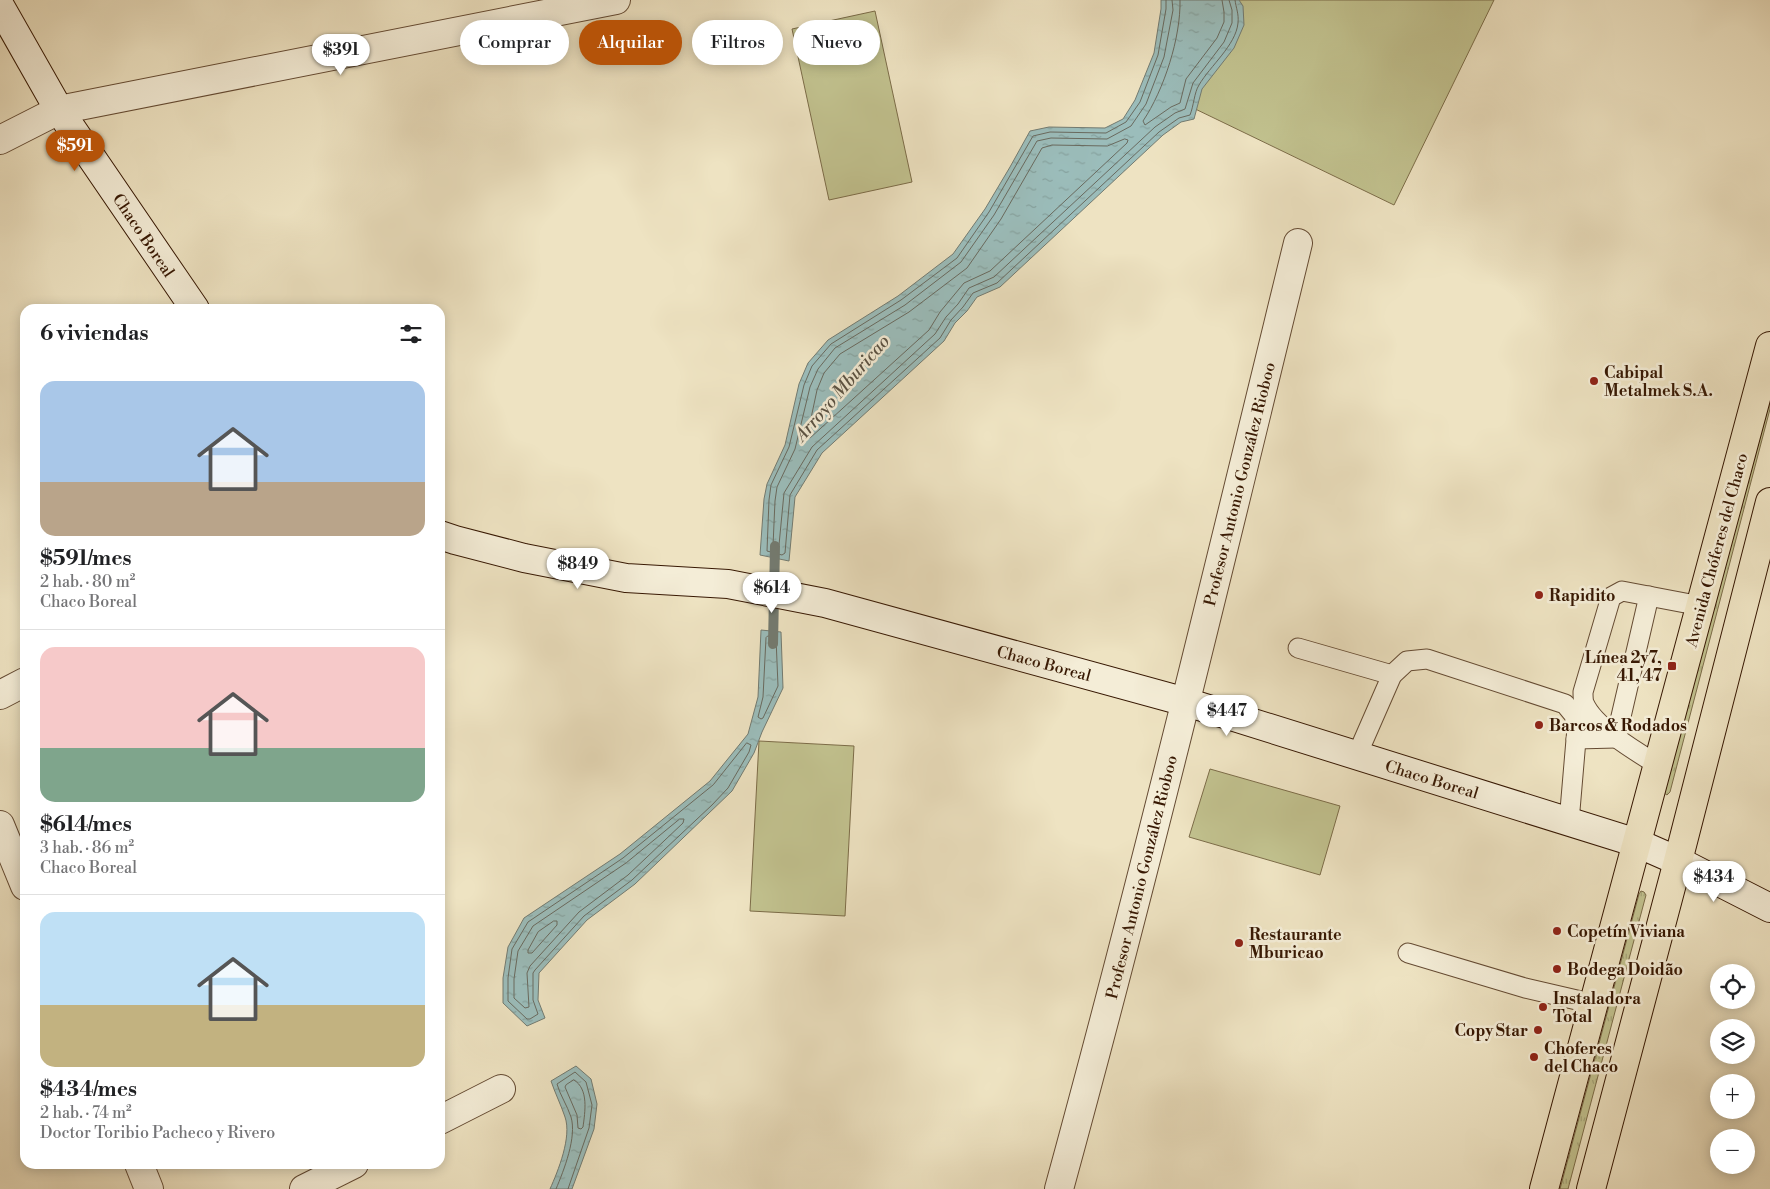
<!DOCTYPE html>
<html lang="es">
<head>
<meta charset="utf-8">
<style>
  :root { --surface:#fff; --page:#f2f2f2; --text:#202124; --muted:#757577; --line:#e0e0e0; --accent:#b45309 }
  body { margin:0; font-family:"Libre Bodoni",serif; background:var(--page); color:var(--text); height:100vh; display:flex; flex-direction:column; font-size:19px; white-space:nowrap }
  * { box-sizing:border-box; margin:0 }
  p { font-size:16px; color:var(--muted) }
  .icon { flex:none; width:28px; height:28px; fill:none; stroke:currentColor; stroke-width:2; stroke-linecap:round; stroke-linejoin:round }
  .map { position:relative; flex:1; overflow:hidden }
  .details { position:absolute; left:20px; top:304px; width:425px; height:865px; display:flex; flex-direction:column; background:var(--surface); border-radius:15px; box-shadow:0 2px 12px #0003 }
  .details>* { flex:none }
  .hud { position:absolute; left:460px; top:20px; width:475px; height:45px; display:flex; gap:10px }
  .buttons { position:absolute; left:1710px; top:964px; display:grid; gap:10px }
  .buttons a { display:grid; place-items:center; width:45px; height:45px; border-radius:50%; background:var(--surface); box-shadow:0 2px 12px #0003; font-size:25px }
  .price { position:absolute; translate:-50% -42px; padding:0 11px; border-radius:18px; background:#fff; color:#222; font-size:16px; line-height:32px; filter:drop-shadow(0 1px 2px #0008) }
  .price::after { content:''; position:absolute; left:50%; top:30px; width:15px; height:11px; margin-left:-8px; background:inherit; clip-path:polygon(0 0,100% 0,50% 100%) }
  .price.current { background:var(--accent); color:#fff }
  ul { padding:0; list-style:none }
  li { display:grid; align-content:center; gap:10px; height:265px; padding:0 20px }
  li+li { border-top:1px solid var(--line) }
  li span { display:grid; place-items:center; height:155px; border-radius:15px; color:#555 }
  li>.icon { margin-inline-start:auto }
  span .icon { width:90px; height:90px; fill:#fffc; stroke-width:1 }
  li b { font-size:21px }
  h2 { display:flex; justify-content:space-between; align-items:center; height:60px; padding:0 20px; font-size:21px }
  .pill { padding:0 18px; border-radius:22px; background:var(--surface); box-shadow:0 2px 12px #0003; font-size:18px; line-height:45px }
  .pill.current { background:var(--accent); color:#fff }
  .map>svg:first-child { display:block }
  .grass { fill:url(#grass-tufts); stroke:#7c6c48 }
  .pitch { fill:#c1c18e; stroke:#7c6c48 }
  .water { fill:url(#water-ripples); stroke:#737b71 }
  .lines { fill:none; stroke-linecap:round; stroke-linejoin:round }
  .shore { stroke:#696a5f; stroke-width:1 }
  .stream { stroke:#737b71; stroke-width:10 }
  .service-casing { stroke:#654b33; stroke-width:21 }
  .minor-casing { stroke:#654b33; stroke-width:30 }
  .secondary-casing { stroke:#371803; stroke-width:30 }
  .primary-casing { stroke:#371803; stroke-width:30 }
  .service { stroke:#f4edd7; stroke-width:19 }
  .minor { stroke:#f4edd7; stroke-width:28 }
  .secondary { stroke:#f4edd7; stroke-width:28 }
  .primary { stroke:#eee3c2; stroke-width:28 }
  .poi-dot { fill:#8f2418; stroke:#f4edd7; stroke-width:2 }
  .labels { text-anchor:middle; stroke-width:5; stroke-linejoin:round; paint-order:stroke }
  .street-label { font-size:16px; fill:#371803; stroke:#f4edd7 }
  .poi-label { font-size:16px; font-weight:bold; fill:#371803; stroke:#f4edd7; text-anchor:start }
  .water-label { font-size:18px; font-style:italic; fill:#5a5243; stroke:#f4edd7 }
</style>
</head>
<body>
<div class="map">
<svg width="1770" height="1189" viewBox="0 0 1770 1189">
  <defs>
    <pattern id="grass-tufts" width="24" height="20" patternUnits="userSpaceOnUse" patternTransform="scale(1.25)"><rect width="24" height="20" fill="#c1c18e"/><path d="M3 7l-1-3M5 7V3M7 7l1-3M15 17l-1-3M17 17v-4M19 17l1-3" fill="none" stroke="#a6a579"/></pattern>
    <pattern id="water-ripples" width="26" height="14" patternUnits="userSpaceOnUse" patternTransform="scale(1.25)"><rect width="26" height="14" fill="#9bbdbb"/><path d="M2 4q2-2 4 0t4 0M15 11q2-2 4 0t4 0" fill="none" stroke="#86a29f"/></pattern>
  </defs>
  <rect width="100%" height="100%" fill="#eee3c2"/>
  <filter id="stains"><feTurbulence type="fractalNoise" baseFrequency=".004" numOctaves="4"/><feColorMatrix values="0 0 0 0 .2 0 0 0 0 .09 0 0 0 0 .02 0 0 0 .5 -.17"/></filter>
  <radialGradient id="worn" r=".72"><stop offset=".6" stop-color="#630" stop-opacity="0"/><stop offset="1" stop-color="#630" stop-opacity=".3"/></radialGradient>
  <g class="grass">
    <path d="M1770,381V409L1670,792L1667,795L1664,793Z"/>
    <path d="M1641,891L1644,892L1646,895L1568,1189H1560L1639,894Z"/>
  </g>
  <g class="pitch">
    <path d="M1238,0H1494L1394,205L1187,105Z"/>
    <path d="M875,11L912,182L829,200L792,29Z"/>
    <path d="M759,741L854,746L845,916L750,911Z"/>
    <path d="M1210,769L1340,806L1320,875L1189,837Z"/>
  </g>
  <g class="water">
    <path d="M1161,0H1239L1243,6L1244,25L1234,48L1202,89L1194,119L1181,122L1163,135L1000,287L977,297L967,311L955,323L944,341L822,453L795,497L789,561L760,555L764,499L767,484L785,445L799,384L808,363L828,340L898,296L953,254L985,209L1010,167L1030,131L1049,127L1105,128L1123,119L1135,100L1154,53L1161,9Z"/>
    <path d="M761,630L781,632L783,688L762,732L754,753L732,791L635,884L587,920L539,973L538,1000L545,1018L527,1026L503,1003V978L508,947L524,918L620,854L710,781L748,734L758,697Z"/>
    <path d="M576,1066L591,1079L597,1104L594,1129L572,1189H550C558,1171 572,1137 565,1117C561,1105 555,1093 551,1081Z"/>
  </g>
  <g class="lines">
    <g class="shore">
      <path d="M1166,0V9L1158,55L1140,102L1126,122L1106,133L1050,132L1033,136L989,212L957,258L901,300L831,344L812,366L804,385L789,447L771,485L769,500L767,551L782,555L785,553L790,495L817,450L940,338L951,320L963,307L973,293L997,283L1159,132L1179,118L1190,115C1194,105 1194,93 1199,85C1210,66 1236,45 1238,23C1239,14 1236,8 1235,0"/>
      <path d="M1172,0L1173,10L1164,57L1146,104L1131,126L1107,139L1051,138L1037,141L994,215L961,262L905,305L835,348L818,369L810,387L795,449L777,487L775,501L773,546L777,547L779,545L784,493L812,447L935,334L946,317L958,304L969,288L994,277L1155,127L1175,113L1185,109L1193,83L1224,42L1232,23V10L1229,0"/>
      <path d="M1180,0C1181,37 1164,90 1143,121L1145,125L1171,107L1180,103L1186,79L1217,38L1224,22V12L1222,0"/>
      <path d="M1125,139L1128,140L1127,143L990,271L964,283L940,312L929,330L810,438L807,437L817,390L824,373L840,354L909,312L967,268L1001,219L1042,148L1052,145L1107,146Z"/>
      <path d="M768,636H775L776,638L778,686L763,718L761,719L758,717L763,697L766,638Z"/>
      <path d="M747,743L751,745L749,752L728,788L712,805L632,880L584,916L535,970L533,973V1000L538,1014L530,1019H527L508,1001V978L512,949L528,922L623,858L713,785Z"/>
      <path d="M680,819H684L683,823L628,875L579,912L530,966L527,973L529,1007L525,1008L514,998V979L518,951L533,926L626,863Z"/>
      <path d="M554,921H557V925L532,953H528V950L538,932Z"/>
      <path d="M574,1080C589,1089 585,1112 583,1127L581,1129L578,1128L577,1115L565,1087L566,1085Z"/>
      <path d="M556,1189C564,1170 577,1137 571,1117C567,1105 560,1095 557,1084L575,1072L586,1082L592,1105L589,1128L568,1189"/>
    </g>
    <path class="stream" d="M773,644L775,546"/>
    <defs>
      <g id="service">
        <path d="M1298,648L1392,675"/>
        <path d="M1576,739L1616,738L1649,596"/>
        <path d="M1357,755L1392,675L1407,661L1427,659L1565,704L1574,715L1577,728L1569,822"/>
        <path d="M1658,765C1637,752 1594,727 1584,703C1583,700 1583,695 1583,692L1611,597L1622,591L1701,606"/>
        <path d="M1408,953L1525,988L1594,1004"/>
      </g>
      <g id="minor">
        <path d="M0,140L59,110L616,0"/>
        <path d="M0,695L25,682"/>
        <path d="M0,825L25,886"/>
        <path d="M440,1120L501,1089"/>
        <path d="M139,1164L149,1189"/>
        <path d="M304,1189L354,1164"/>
        <path d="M1059,1189C1145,875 1221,559 1298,243"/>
      </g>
      <g id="secondary">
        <path d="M0,6L59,110L195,309"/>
        <path d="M440,535L455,540L524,558L626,578L728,584L825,603L1186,702L1637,843L1678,861L1770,908"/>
      </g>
      <g id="primary">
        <path d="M1544,1189L1770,346"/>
        <path d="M1591,1189L1678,861L1770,502"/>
      </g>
    </defs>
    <use href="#service" class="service-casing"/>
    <use href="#minor" class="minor-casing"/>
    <use href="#secondary" class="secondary-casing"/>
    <use href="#primary" class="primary-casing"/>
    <use href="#service" class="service"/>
    <use href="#minor" class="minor"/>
    <use href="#secondary" class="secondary"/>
    <use href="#primary" class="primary"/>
  </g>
  <g class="poi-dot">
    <circle cx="1594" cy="381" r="5"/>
    <circle cx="1539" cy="595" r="5"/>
    <rect x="1667" y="661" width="10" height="10" rx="2.5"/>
    <circle cx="1539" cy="725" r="5"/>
    <circle cx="1557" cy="931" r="5"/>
    <circle cx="1239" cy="943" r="5"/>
    <circle cx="1557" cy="969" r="5"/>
    <circle cx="1543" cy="1007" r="5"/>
    <circle cx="1538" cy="1030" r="5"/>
    <circle cx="1534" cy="1057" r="5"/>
  </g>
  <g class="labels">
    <g class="street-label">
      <text transform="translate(144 235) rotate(56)" y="6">Chaco Boreal</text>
      <text transform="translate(1239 484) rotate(-76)" y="6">Profesor Antonio González Rioboo</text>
      <text transform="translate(1716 550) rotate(-75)" y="6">Avenida Chóferes del Chaco</text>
      <text transform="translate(1044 663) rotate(15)" y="6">Chaco Boreal</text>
      <text transform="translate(1432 779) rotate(17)" y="6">Chaco Boreal</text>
      <text transform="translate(1141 877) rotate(-76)" y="6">Profesor Antonio González Rioboo</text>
    </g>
    <g class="poi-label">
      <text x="1604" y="378">Cabipal<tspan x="1604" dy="18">Metalmek S.A.</tspan></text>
      <text x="1549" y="601">Rapidito</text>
      <text x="1662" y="663" text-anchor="end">Línea 2y7,<tspan x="1662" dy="18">41, 47</tspan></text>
      <text x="1549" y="731">Barcos &amp; Rodados</text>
      <text x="1567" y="937">Copetín Viviana</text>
      <text x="1249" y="940">Restaurante<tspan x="1249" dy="18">Mburicao</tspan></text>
      <text x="1567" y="975">Bodega Doidão</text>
      <text x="1553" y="1004">Instaladora<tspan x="1553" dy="18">Total</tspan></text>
      <text x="1528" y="1036" text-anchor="end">Copy Star</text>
      <text x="1544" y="1054">Choferes<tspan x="1544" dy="18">del Chaco</tspan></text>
    </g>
    <g class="water-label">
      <text transform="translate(842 388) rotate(-49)" y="6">Arroyo Mburicao</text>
    </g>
  </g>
  <rect width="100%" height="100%" filter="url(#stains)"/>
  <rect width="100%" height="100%" fill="url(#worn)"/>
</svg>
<div class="buttons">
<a><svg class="icon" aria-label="locate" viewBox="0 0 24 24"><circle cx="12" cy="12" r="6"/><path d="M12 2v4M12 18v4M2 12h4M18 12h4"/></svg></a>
<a><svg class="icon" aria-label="layers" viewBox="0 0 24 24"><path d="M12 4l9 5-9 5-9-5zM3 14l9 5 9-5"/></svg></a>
<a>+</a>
<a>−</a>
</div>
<b class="price" style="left:341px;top:76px">$391</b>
<b class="price current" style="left:75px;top:172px">$591</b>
<b class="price" style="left:578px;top:590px">$849</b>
<b class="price" style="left:772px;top:614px">$614</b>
<b class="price" style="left:1227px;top:737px">$447</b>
<b class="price" style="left:1714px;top:903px">$434</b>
<div class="hud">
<a class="pill">Comprar</a>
<a class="pill current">Alquilar</a>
<a class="pill">Filtros</a>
<a class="pill">Nuevo</a>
</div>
<section class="details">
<h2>6 viviendas<svg class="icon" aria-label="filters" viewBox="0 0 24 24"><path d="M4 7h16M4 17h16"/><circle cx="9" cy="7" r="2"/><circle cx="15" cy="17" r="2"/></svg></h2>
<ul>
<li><span style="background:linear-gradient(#a9c7e8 65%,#b9a48a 0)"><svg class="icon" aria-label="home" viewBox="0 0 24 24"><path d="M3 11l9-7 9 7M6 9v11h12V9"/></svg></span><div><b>$591/mes</b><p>2 hab. · 80 m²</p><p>Chaco Boreal</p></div></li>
<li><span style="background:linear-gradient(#f6c9c9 65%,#7fa58c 0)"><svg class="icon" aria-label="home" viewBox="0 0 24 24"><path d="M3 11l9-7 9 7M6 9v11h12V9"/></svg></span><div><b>$614/mes</b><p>3 hab. · 86 m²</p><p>Chaco Boreal</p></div></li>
<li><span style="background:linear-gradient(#bfe0f5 60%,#c2b280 0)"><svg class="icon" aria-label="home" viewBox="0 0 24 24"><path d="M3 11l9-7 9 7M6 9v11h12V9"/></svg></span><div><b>$434/mes</b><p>2 hab. · 74 m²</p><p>Doctor Toribio Pacheco y Rivero</p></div></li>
</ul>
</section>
</div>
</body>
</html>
